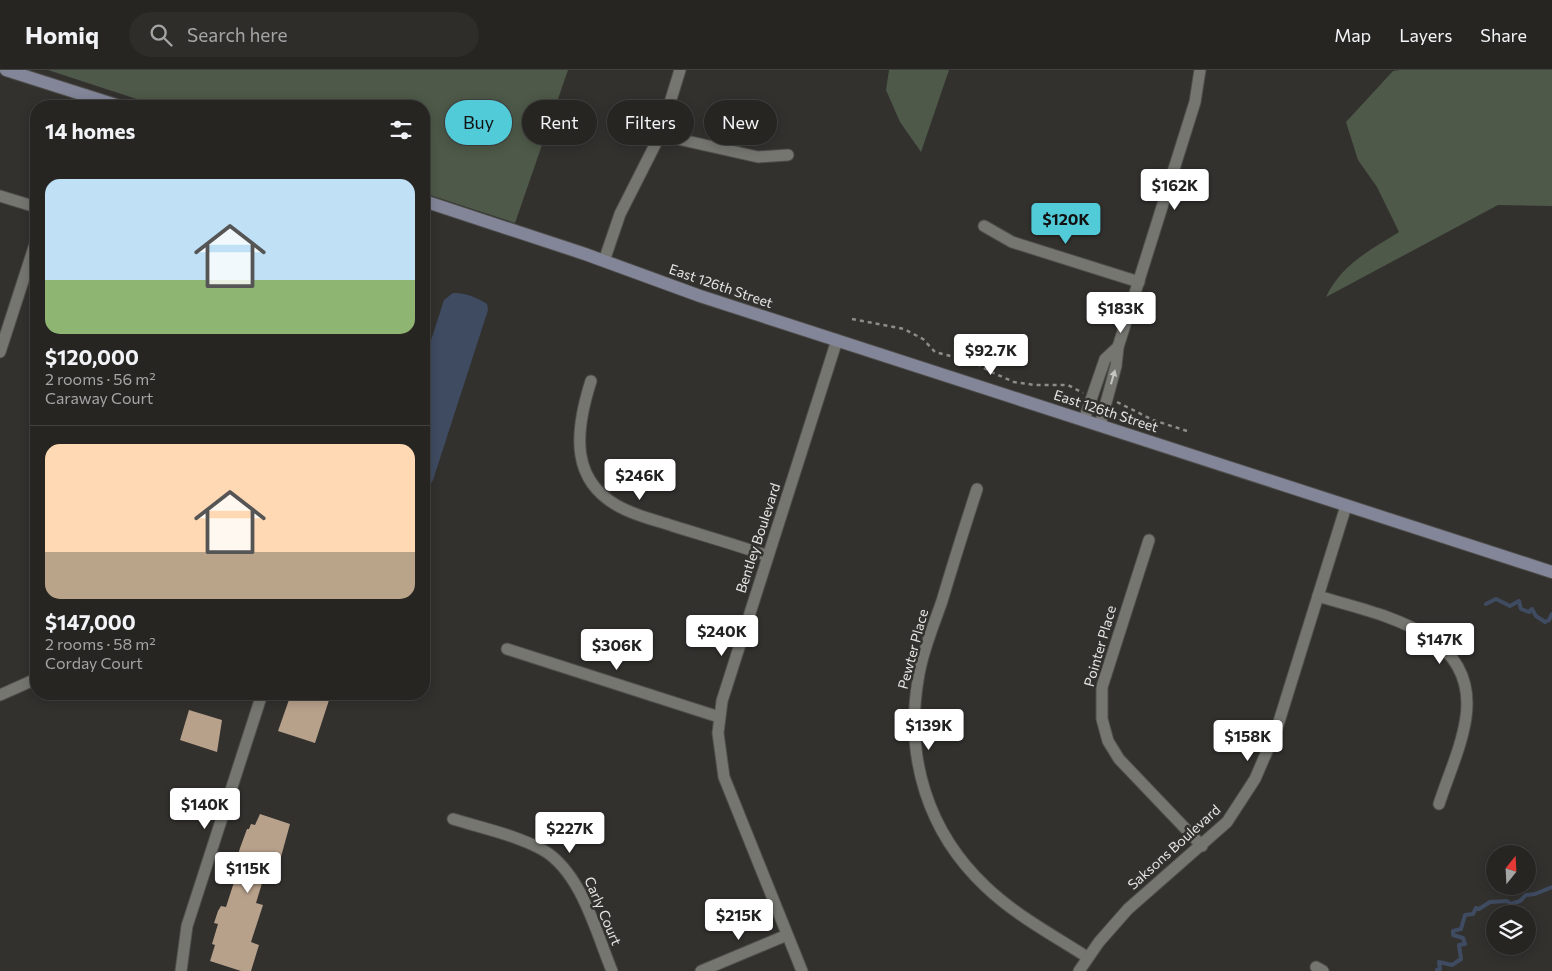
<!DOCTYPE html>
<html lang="en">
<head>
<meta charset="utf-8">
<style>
  :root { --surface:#262522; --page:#2e2d2a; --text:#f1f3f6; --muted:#a4a5a5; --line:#424240; --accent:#52cbd8 }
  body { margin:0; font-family:Commissioner,sans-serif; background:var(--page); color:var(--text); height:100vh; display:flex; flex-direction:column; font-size:19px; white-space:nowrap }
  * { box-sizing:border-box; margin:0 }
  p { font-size:16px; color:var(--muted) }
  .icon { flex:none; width:28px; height:28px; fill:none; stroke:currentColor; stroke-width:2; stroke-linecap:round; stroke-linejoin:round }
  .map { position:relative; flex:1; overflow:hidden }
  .panel { position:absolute; left:30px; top:30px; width:400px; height:600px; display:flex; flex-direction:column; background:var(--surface); border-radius:20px; box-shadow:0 2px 12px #0003,0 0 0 1px var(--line) }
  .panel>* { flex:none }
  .hud { position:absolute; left:445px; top:30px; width:475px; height:45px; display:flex; gap:10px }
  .needle { width:32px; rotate:18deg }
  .buttons { position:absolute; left:1486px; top:775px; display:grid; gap:10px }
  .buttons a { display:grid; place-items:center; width:50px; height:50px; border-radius:50%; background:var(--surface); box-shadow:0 2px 12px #0003,0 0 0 1px var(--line); font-size:25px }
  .price { position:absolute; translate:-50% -42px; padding:0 11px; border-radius:5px; background:#fff; color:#222; font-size:16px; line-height:32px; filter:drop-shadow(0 1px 2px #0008) }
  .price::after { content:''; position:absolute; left:50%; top:30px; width:15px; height:11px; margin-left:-8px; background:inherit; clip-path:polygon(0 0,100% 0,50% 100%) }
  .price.on { background:var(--accent); color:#111 }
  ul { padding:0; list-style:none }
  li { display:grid; align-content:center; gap:10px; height:265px; padding:0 15px }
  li+li { border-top:1px solid var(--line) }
  li span { display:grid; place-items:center; height:155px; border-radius:15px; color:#555 }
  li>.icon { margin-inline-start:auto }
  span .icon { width:90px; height:90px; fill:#fffc; stroke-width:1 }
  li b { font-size:21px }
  h2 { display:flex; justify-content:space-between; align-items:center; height:60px; padding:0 15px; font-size:21px }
  .pill { padding:0 18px; border-radius:22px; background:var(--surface); box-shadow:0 2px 12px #0003,0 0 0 1px var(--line); font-size:18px; line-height:45px }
  .pill.on { background:var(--accent); color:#111 }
  header { display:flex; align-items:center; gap:30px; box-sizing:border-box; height:70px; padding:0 25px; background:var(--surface); border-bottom:1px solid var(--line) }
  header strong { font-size:24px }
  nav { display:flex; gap:28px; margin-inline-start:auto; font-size:18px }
  .search { width:350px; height:45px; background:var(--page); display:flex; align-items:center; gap:12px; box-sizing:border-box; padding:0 18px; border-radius:28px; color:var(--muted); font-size:19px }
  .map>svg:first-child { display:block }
  .green { fill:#4e5949 }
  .water { fill:#3f4b61 }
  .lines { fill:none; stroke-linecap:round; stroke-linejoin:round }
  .stream { stroke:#3f4b61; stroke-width:4 }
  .building { fill:#b8a18b }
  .street-casing { stroke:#4f4e4b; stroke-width:13 }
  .secondary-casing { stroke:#4f4e4b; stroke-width:14 }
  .path { stroke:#8d8c89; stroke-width:2.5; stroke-dasharray:4 4; stroke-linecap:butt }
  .street { stroke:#767671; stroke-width:11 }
  .secondary { stroke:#838699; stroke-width:12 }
  .oneway { fill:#c4c4c1 }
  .labels { text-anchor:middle; stroke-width:5; stroke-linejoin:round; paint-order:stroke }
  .street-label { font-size:14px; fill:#e6e5e3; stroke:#32312e }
</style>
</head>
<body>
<header>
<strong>Homiq</strong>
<div class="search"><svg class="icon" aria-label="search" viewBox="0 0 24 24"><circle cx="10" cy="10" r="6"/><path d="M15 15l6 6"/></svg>Search here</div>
<nav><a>Map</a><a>Layers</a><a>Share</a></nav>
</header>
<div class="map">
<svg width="1552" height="901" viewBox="0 0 1552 901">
  <rect width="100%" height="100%" fill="#32312e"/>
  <g class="green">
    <path d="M48,0H568L515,153L424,123V36H158Z"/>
    <path d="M889,0H949L921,82L900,52L886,20Z"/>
    <path d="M1400,0H1552V136L1498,135L1326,227C1341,195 1370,180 1399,162L1377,117L1358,90L1346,52L1393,1Z"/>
  </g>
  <path class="water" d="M453,223C463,222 479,228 487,234L488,240L433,410L428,419L424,422V292L444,230Z"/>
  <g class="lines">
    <g class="stream">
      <path d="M1486,534L1496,529L1510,536L1519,531L1521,539L1529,542L1532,539L1536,546L1545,552L1549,550L1552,544"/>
      <path d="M1437,900L1440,899L1439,892L1452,895L1461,889L1459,875L1465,874L1463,868L1453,865V861L1461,859L1465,845L1473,844L1476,838L1479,839L1490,832L1507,831L1511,834L1520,831L1526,825L1535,824L1552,817"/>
    </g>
  </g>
  <g class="building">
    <path d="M291,624H331L315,673L278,661Z"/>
    <path d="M189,640L222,650L217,682L180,670Z"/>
    <path d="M260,744L290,754L276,805L271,804L269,811L263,810L256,833L263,835L251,872L259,875L251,901H241L210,891L215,875L212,874L218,854L214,853L218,841L221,836L226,837L235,809L231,808L240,778L247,759H249L251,754L255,755Z"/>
  </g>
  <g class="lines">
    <defs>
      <g id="street">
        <path d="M82,36L85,26"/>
        <path d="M660,65L758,87L788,85"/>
        <path d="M0,126L36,137"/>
        <path d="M984,156L1012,172L1139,212"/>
        <path d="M604,191L620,144L660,65L680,0"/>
        <path d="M1118,277L1195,32L1200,0"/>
        <path d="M0,282L36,171"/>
        <path d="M591,311C575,361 568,414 626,440C641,447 658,451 673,456C705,466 737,475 768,486"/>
        <path d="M1084,350L1105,289L1118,277L1116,296L1100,355"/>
        <path d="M977,419C965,456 953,494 942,531C933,557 922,583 918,610C905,688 928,762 985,816C1015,845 1053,865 1087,887"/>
        <path d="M1149,470L1102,617V649L1108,671L1119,689L1202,776"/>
        <path d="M1318,526C1378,545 1478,560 1466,647C1462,676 1448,706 1439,734"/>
        <path d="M507,579L719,647"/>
        <path d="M0,625L36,609"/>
        <path d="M453,749C482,758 516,765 543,780C581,802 596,862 612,901"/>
        <path d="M1316,897L1323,901"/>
        <path d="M181,901L187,856L262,624"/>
        <path d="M701,901L787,865"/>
        <path d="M802,901L724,707L718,663L722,631L837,270"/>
        <path d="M1079,901L1099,872L1128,839L1227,752L1255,709L1277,658L1346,436"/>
      </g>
      <g id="secondary">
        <path d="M6,0L119,36"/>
        <path d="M424,131L585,184L700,226L1552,502"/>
      </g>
    </defs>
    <use href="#street" class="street-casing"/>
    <use href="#secondary" class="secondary-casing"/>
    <g class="path">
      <path d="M852,249L904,259L923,269L935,282L974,292L989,301L1014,312L1035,315H1068L1083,323"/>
      <path d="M1117,332L1153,350L1187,361"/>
    </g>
    <use href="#street" class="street"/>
    <use href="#secondary" class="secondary"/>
  </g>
  <defs><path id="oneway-solid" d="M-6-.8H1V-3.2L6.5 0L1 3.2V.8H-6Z" transform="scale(1.25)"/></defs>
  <use class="oneway" href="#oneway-solid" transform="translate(1113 307) rotate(-74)"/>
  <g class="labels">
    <g class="street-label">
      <text transform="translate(721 216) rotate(19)" y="5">East 126th Street</text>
      <text transform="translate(1106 341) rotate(18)" y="5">East 126th Street</text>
      <text transform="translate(758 468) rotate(-72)" y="5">Bentley Boulevard</text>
      <text transform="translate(1100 576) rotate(-74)" y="5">Pointer Place</text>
      <text transform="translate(913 579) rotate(-75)" y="5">Pewter Place</text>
      <text transform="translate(1174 777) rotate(-42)" y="5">Saksons Boulevard</text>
      <text transform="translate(603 841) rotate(67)" y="5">Carly Court</text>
    </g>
  </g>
</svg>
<div class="buttons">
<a><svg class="needle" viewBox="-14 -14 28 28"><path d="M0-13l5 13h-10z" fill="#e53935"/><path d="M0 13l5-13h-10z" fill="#a4a5a5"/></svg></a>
<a><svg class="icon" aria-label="layers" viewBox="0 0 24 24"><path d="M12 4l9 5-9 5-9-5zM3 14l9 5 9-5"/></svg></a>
</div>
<b class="price" style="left:1175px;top:141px">$162K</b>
<b class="price on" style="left:1066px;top:175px">$120K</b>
<b class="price" style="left:1121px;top:264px">$183K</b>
<b class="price" style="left:991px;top:306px">$92.7K</b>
<b class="price" style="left:640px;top:431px">$246K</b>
<b class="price" style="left:722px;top:587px">$240K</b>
<b class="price" style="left:1440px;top:595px">$147K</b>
<b class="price" style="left:617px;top:601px">$306K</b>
<b class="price" style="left:929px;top:681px">$139K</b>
<b class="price" style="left:1248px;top:692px">$158K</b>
<b class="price" style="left:205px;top:760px">$140K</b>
<b class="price" style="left:570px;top:784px">$227K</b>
<b class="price" style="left:248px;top:824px">$115K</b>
<b class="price" style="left:739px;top:871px">$215K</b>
<div class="hud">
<a class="pill on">Buy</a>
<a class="pill">Rent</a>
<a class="pill">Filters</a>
<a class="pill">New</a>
</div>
<section class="panel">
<h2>14 homes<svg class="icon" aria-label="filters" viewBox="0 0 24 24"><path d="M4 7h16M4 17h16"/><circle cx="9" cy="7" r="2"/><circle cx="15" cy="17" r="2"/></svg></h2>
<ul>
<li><span style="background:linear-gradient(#bfe0f5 65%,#8fb573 0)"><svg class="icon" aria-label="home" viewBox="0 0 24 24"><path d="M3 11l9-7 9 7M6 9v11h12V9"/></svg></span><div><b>$120,000</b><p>2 rooms · 56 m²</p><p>Caraway Court</p></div></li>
<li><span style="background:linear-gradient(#ffd9b3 70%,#b9a48a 0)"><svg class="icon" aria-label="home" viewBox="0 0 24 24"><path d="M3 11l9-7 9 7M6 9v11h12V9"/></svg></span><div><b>$147,000</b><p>2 rooms · 58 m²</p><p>Corday Court</p></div></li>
</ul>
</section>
</div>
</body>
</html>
